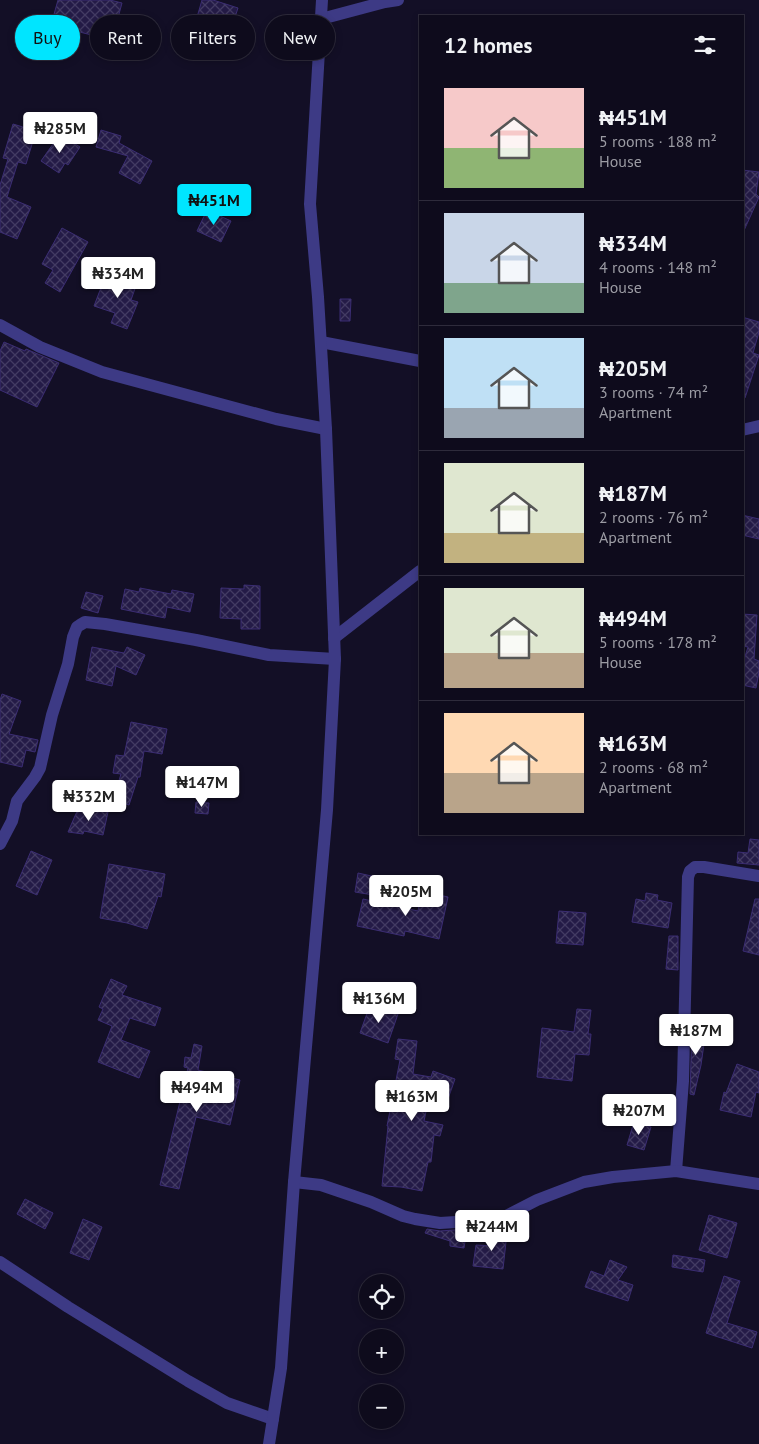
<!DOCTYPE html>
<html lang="en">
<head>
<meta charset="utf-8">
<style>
  :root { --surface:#0e0b1c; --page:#1c1929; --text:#f1f3f6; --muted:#9b9ba3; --line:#2e2b3b; --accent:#00e5ff }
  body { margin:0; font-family:"PT Sans",sans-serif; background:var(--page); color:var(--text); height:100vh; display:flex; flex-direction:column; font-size:19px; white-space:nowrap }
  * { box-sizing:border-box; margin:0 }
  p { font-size:16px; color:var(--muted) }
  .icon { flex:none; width:28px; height:28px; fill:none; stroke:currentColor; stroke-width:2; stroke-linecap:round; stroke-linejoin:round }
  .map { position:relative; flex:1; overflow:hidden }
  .side { position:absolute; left:419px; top:15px; width:325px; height:820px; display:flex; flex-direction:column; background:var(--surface); border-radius:0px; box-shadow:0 2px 8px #0003,0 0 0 1px var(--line) }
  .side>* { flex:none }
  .hud { position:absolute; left:15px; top:15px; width:329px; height:45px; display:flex; gap:10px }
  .controls { position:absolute; left:359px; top:1274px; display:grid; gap:10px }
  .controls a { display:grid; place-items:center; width:45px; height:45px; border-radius:50%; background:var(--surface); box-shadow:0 2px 8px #0003,0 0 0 1px var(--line); font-size:25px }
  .price { position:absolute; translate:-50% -42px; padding:0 11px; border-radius:5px; background:#fff; color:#222; font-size:16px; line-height:32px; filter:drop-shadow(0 1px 2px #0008) }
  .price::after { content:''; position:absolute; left:50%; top:30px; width:15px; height:11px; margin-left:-8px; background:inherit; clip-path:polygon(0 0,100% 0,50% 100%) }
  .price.active { background:var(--accent); color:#111 }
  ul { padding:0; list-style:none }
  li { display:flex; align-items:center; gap:15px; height:125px; padding:0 25px }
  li+li { border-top:1px solid var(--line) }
  li span { display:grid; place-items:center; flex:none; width:140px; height:100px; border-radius:0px; color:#555 }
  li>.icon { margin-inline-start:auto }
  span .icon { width:60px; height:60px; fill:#fffc; stroke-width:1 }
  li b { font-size:21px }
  h2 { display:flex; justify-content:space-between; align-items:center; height:60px; padding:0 25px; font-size:21px }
  .chip { padding:0 18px; border-radius:22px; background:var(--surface); box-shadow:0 2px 8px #0003,0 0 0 1px var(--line); font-size:18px; line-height:45px }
  .chip.active { background:var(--accent); color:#111 }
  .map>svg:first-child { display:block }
  .building { fill:url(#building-cross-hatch); stroke:#3b2d73 }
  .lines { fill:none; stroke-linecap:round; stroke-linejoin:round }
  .minor { stroke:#3d3a85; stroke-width:12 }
</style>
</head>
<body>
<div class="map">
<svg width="759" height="1444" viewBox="0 0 759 1444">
  <defs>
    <pattern id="building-cross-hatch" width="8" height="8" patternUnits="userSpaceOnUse" patternTransform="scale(1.25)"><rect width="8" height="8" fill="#241b47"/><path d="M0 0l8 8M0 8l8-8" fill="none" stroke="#433b63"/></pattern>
  </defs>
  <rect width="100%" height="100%" fill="#130f26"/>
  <g class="building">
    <path d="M58,0H110L122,3L112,40L51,25Z"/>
    <path d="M202,0H213L238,8L229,35L195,24Z"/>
    <path d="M13,124L36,131L26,164L18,162L7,197L31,207L17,239L0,232V185L8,159L3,158Z"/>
    <path d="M101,130L121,136L119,143L152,161L140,184L119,173L128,156L96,147Z"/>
    <path d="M60,134L80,147L68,165L65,163L59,173L41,161Z"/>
    <path d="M742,170L759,172L756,194L759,197L742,235Z"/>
    <path d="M207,210L231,221L221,242L197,231Z"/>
    <path d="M62,228L88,242L60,292L45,283L53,270L42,264Z"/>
    <path d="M107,272L137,283L131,300L138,302L127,329L111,323L115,313L94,306Z"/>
    <path d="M340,299H351L350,321H340Z"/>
    <path d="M742,317L759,322V332L753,353L759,355L745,398H742Z"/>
    <path d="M4,342L25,351L26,349L59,363L37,407L0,390V351Z"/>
    <path d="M742,515L759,519V539L742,535Z"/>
    <path d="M244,585L260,586V629H241V619L220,618L221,588L244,589Z"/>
    <path d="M140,588L171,594L172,590L194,594L190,612L167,607L165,618L121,609L125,589L139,592Z"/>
    <path d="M86,592L103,596L98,613L81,608Z"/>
    <path d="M742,614L757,615L754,659L759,661V672L756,688L742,685V666L748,647L742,646Z"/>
    <path d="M92,647L124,653L127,647L145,655L136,675L116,666L112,686L86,680Z"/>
    <path d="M2,694L21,701L9,734L38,740L35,752L26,750L22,767L0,762V700Z"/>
    <path d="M131,722L167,729L162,754L144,751L140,777H138L129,805L113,800L121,774L113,773L116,755L124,756Z"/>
    <path d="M196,802L209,803L208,814L195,813Z"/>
    <path d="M78,809L89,814L91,809L108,812L103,835L84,831L83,834L68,832Z"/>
    <path d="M750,839L759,840V865L737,863L738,852L748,853Z"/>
    <path d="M31,851L52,860L37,895L16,886Z"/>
    <path d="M109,864L165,874L161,897L158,896L147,929L127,923L100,918Z"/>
    <path d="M358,873L376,877L373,895L355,892Z"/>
    <path d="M422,891L448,897L439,939L405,931L404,936L357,926L363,899L418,911Z"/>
    <path d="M646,893L658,895L657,900L672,903L668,928L632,922L636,899L645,901Z"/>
    <path d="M755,899H759V955L743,951Z"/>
    <path d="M559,911L586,913L583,945L556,943Z"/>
    <path d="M669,936H678V970L666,969Z"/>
    <path d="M111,979L127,986L122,995L161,1008L155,1026L130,1018L121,1040L150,1051L139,1078L98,1062L112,1026L98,1020L103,1009L99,1007Z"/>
    <path d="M370,1005L398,1014L388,1043L360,1033Z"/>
    <path d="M577,1009L591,1010L588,1034H591L589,1055L575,1054L572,1081L537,1077L542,1028L574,1032Z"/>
    <path d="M692,1028L706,1030L701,1065L694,1095L690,1094Z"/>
    <path d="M398,1039L417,1041L413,1074L431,1077L433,1071L455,1079L448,1099L430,1093L424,1121L443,1125L440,1136L434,1135L431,1162H428L422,1191L401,1187L382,1186L388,1126H387L400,1060L395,1059Z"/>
    <path d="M194,1044L202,1046L198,1070L240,1080L230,1125L196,1117L179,1189L160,1185L188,1068L184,1067L185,1057L191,1058Z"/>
    <path d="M737,1064L759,1072V1093L756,1092L751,1117L720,1110L724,1092L726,1093Z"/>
    <path d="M634,1122L651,1127L644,1150L627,1145Z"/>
    <path d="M25,1199L53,1213L45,1229L17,1214Z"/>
    <path d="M709,1215L737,1223L727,1258L699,1250Z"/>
    <path d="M83,1219L102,1227L89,1260L70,1253Z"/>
    <path d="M508,1224L503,1269L473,1266L476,1245L495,1246L502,1225Z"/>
    <path d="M427,1229L440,1231L467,1229L464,1248L450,1246V1241L425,1233Z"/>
    <path d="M673,1255L705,1260L703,1272L672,1267Z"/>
    <path d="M610,1260L627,1267L618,1280L633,1285L628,1301L585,1287L591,1271L604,1276Z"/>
    <path d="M724,1276L740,1281L727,1323L757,1332L752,1348L706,1333Z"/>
  </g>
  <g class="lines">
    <g class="minor">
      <path d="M321,19L385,2L398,0"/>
      <path d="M0,325L40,347L102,372L276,419L326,429"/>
      <path d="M321,342L420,361"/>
      <path d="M742,430L759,426"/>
      <path d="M334,638L420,571"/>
      <path d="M0,844L12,821L17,801L35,777L40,768L52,715L68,664L73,637L77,627L80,625L85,622L105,624L196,640L269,655L335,659"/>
      <path d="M676,1171L683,1081L688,877L690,871L695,867H704L759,876"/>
      <path d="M294,1182L321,1185L371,1202L403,1216L415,1219L440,1223L488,1220L506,1216L537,1200L584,1182L613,1177L676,1171L759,1184"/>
      <path d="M0,1262L68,1307L188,1381L227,1403L273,1419"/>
      <path d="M269,1444L281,1368L294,1182L327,810L335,659L326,429L318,297L310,204L322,0"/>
    </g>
  </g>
</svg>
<div class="controls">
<a><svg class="icon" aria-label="locate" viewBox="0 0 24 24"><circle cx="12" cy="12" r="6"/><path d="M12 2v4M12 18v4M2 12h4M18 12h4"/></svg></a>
<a>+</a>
<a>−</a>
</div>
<b class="price" style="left:60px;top:154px">₦285M</b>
<b class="price active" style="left:214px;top:226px">₦451M</b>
<b class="price" style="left:118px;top:299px">₦334M</b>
<b class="price" style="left:202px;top:808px">₦147M</b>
<b class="price" style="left:89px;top:822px">₦332M</b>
<b class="price" style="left:406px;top:917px">₦205M</b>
<b class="price" style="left:379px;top:1024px">₦136M</b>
<b class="price" style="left:696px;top:1056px">₦187M</b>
<b class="price" style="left:197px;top:1113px">₦494M</b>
<b class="price" style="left:412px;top:1122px">₦163M</b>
<b class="price" style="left:639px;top:1136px">₦207M</b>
<b class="price" style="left:492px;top:1252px">₦244M</b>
<div class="hud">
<a class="chip active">Buy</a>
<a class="chip">Rent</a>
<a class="chip">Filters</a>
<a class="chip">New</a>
</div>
<section class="side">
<h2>12 homes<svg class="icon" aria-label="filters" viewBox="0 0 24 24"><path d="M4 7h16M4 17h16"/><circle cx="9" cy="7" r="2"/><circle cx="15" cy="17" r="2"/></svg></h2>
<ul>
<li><span style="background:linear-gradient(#f6c9c9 60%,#8fb573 0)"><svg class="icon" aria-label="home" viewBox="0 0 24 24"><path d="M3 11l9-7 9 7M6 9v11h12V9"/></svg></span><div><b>₦451M</b><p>5 rooms · 188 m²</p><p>House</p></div></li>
<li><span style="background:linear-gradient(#c9d6e8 70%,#7fa58c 0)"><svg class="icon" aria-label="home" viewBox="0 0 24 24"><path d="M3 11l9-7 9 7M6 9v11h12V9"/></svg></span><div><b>₦334M</b><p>4 rooms · 148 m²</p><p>House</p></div></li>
<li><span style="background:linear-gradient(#bfe0f5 70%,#9aa5b1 0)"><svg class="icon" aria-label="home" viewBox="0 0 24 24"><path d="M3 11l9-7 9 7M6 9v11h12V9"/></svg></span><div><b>₦205M</b><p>3 rooms · 74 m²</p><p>Apartment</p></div></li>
<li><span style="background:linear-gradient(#dfe7d0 70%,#c2b280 0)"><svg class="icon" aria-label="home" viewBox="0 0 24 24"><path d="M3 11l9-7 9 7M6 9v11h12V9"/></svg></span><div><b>₦187M</b><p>2 rooms · 76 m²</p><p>Apartment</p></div></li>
<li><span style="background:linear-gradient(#dfe7d0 65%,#b9a48a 0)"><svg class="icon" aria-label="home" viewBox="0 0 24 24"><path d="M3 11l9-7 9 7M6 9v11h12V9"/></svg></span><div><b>₦494M</b><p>5 rooms · 178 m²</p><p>House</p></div></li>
<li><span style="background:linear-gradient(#ffd9b3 60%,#b9a48a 0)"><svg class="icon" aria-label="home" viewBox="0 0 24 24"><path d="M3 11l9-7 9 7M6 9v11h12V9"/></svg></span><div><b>₦163M</b><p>2 rooms · 68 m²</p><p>Apartment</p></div></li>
</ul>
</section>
</div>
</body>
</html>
